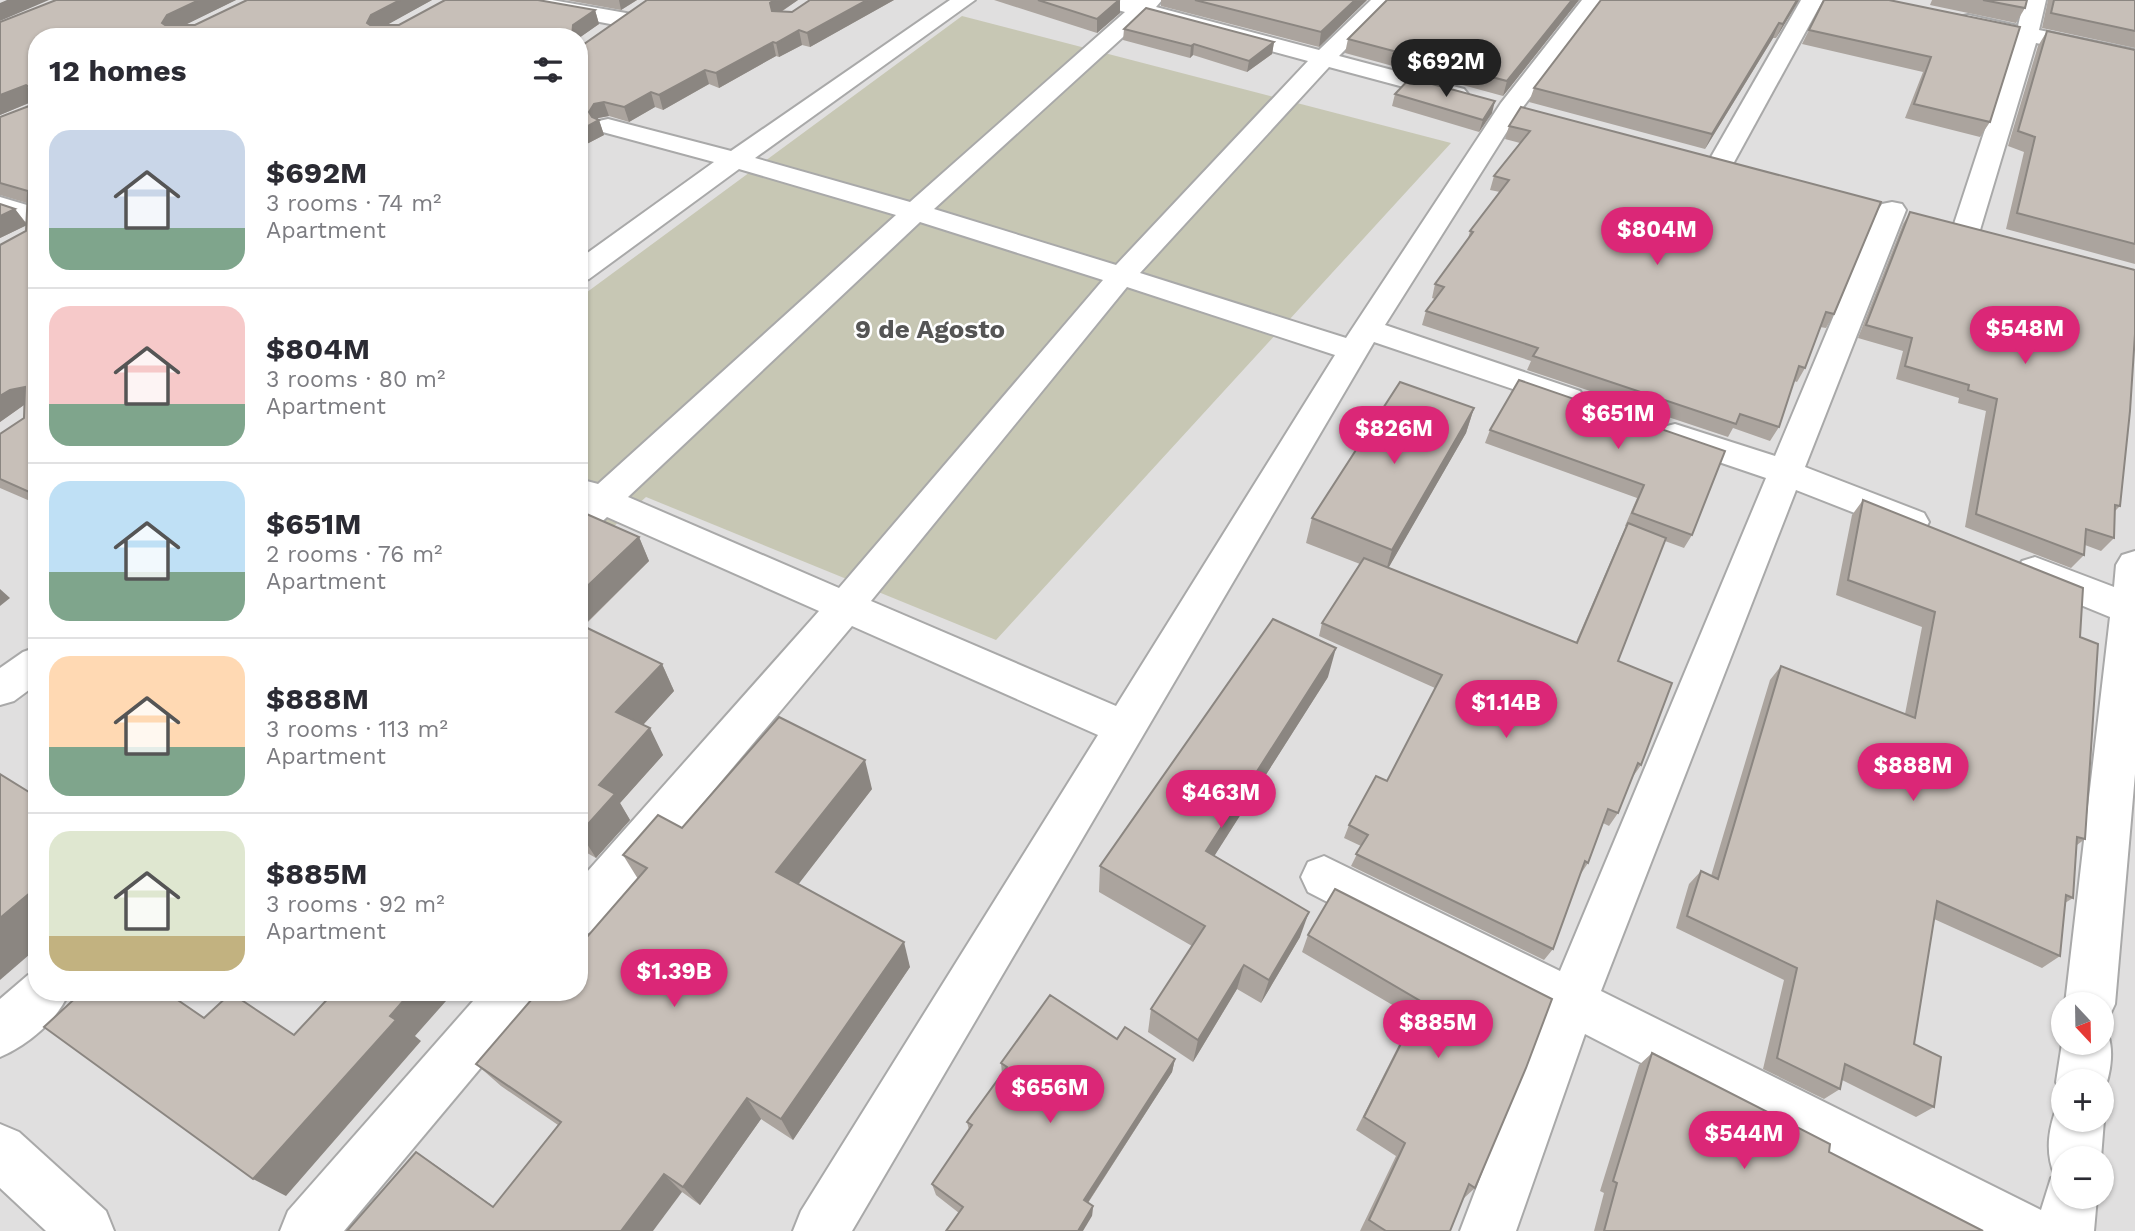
<!DOCTYPE html>
<html lang="en">
<head>
<meta charset="utf-8">
<style>
  :root { --surface:#fff; --page:#f7f7f7; --text:#2b2b33; --muted:#7c7c81; --line:#e1e1e2; --accent:#db2777 }
  body { margin:0; font-family:"Work Sans",sans-serif; background:var(--page); color:var(--text); height:100vh; display:flex; flex-direction:column; font-size:26px; white-space:nowrap }
  * { box-sizing:border-box; margin:0 }
  p { font-size:23px; color:var(--muted) }
  .icon { flex:none; width:38px; height:38px; fill:none; stroke:currentColor; stroke-width:2; stroke-linecap:round; stroke-linejoin:round }
  .map { position:relative; flex:1; overflow:hidden }
  .details { position:absolute; left:28px; top:28px; width:560px; height:973px; display:flex; flex-direction:column; background:var(--surface); border-radius:28px; box-shadow:0 2px 5px #0004 }
  .details>* { flex:none }
  .needle { width:46px; rotate:158deg }
  .tools { position:absolute; left:2051px; top:992px; display:grid; gap:14px }
  .tools a { display:grid; place-items:center; width:63px; height:63px; border-radius:50%; background:var(--surface); box-shadow:0 2px 5px #0004; font-size:35px }
  .price { position:absolute; translate:-50% -60px; padding:0 16px; border-radius:24px; background:var(--accent); color:#fff; font-size:23px; line-height:46px; filter:drop-shadow(0 2px 4px #0008) }
  .price::after { content:''; position:absolute; left:50%; top:42px; width:21px; height:16px; margin-left:-10px; background:inherit; clip-path:polygon(0 0,100% 0,50% 100%) }
  .price.selected { background:#222; color:#fff }
  ul { padding:0; list-style:none }
  li { display:flex; align-items:center; gap:21px; height:175px; padding:0 21px }
  li+li { border-top:2px solid var(--line) }
  li span { display:grid; place-items:center; flex:none; width:196px; height:140px; border-radius:21px; color:#555 }
  li>.icon { margin-inline-start:auto }
  span .icon { width:84px; height:84px; fill:#fffc; stroke-width:1 }
  li b { font-size:30px }
  h2 { display:flex; justify-content:space-between; align-items:center; height:84px; padding:0 21px; font-size:30px }
  .map>svg:first-child { display:block }
  .residential { fill:#e0dfdf; fill-rule:evenodd }
  .construction { fill:#c7c7b4 }
  .lines { fill:none; stroke-linecap:round; stroke-linejoin:round }
  .street-casing { stroke:#a9a9a9; stroke-width:4 }
  .street { fill:#fff; fill-rule:evenodd }
  .wall { fill:#aba49e }
  .shaded-wall { fill:#8b8681 }
  .building { fill:#c7bfb8; stroke:#8b8681; stroke-width:2 }
  .labels { text-anchor:middle; stroke-width:5; stroke-linejoin:round; paint-order:stroke }
  .far-district-label { font-size:26px; font-weight:bold; fill:#555; stroke:#fff }
</style>
</head>
<body>
<div class="map">
<svg width="2135" height="1231" viewBox="0 0 2135 1231">
  <rect width="100%" height="100%" fill="#f2efe9"/>
  <path class="residential" d="M0,0H2135V1231H0ZM37,37H579V992H37ZM2063,1004H2102V1043H2063ZM2063,1082H2102V1120H2063ZM2063,1158H2102V1197H2063Z"/>
  <path class="construction" d="M962,16L1451,143L996,640L646,497L579,558V298Z"/>
  <g class="lines">
    <defs>
      <g id="street">
        <path d="M505,0H552L626,13L634,15L637,20L634,25L626,27L516,6L508,5Z"/>
        <path d="M950,0H975L755,158L910,202L1125,12L1099,5L1096,0H1162L1156,7L1319,50L1371,0H1394L1339,56L1464,89L1468,94L1464,99L1456,101L1329,67L1140,273L1346,338L1501,103L1582,0H1604L1520,111L1385,325L1580,391L1585,398L1580,405L1569,408L1374,342L852,1231H793L801,1211L1098,735L852,626L596,930L579,937V881L819,611L607,517L592,531L579,535V479L598,484L896,215L739,169L589,279L579,282V259L714,162L599,131L596,126L599,121L608,119L731,151ZM1145,17L1308,61L1116,265L934,209ZM920,222L1103,280L839,588L628,497ZM1127,287L1335,355L1116,706L871,601Z"/>
        <path d="M1801,0H1823L1733,164L1729,170L1720,172L1711,170L1707,164Z"/>
        <path d="M2024,0H2046L2039,30L2135,50V64L2036,43L1980,230L1976,236L1966,238L1956,236L1952,230L2015,38L1960,27L1957,22L1960,17L1968,15L2018,26Z"/>
        <path d="M0,197L37,208V225L0,214Z"/>
        <path d="M1892,202L1902,204L1906,210L1805,467L1924,513L1929,522L1924,531L1911,535L1796,490L1601,991L2041,1210L2051,1178L2055,1176C2044,1151 2049,1126 2059,1101L2063,1100V1120H2102V1114L2104,1120L2101,1158H2063V1197H2097L2094,1231H1967L1585,1034L1516,1231H1460L1543,1013L1308,892L1301,877L1308,862L1324,856L1560,971L1766,478L1663,443L1658,435L1663,427L1675,424L1775,456L1878,210L1882,204Z"/>
        <path d="M2135,551V774L2115,1004L2107,1021L2102,1023V1004H2065L2110,617L2022,581L2016,571L2022,561L2035,557L2114,587L2116,565L2122,555Z"/>
        <path d="M37,647V684L14,701L0,705V668L23,652Z"/>
        <path d="M37,971V992H69C58,1020 28,1045 0,1057V999L28,975Z"/>
        <path d="M481,992H537L530,1009L344,1231H280L288,1211Z"/>
        <path d="M2102,1024C2117,1043 2111,1075 2102,1096V1082H2063V1099L2056,1082L2063,1037V1043H2102Z"/>
        <path d="M0,1124L19,1132L106,1211L114,1231H46L0,1188Z"/>
      </g>
    </defs>
    <use href="#street" class="street-casing"/>
    <use href="#street" class="street"/>
  </g>
  <g class="wall">
    <path d="M56,0H236L184,25H195L247,0H432L386,25H399L445,0H538L595,10L599,24L579,38V37H37V504L0,488V434L24,418V405L0,422V245L26,231L27,225L0,238V204L15,209L27,224V203L0,195V117L29,106V103L0,115V22Z"/>
    <path d="M566,0H637L621,10Z"/>
    <path d="M647,0H798L781,12H792L810,0H894L810,47L802,45L779,57L776,56L719,88L709,84L663,110L655,107L629,122L609,116L598,118V120H599L604,135L579,148L584,44Z"/>
    <path d="M994,0H1120V13L1097,33Z"/>
    <path d="M1161,0H1367L1319,47L1161,6Z"/>
    <path d="M1387,0H1579L1503,96L1345,53L1348,39Z"/>
    <path d="M1601,0H1799L1776,38H1773L1705,149L1529,102L1534,88Z"/>
    <path d="M1889,0L1990,122L1980,137L1905,118L1923,72L1802,44L1809,30Z"/>
    <path d="M1932,0H2027L2025,8L2016,23L1930,5Z"/>
    <path d="M2048,0H2135V48L2042,28Z"/>
    <path d="M1124,29L1274,42L1272,54L1247,72L1193,55L1190,58L1123,40Z"/>
    <path d="M2047,31L2135,50V264L2006,229L2024,152L2008,146L2038,46Z"/>
    <path d="M1395,94L1492,113L1479,132L1392,106Z"/>
    <path d="M1521,107L1834,314L1826,328L1820,327L1805,368L1797,382L1794,381L1779,427L1770,441L1733,428L1728,437L1527,370L1531,361L1422,325L1426,311L1435,299L1432,298L1435,284L1468,239L1470,231L1500,192L1490,190L1494,176L1520,143L1505,139L1509,126Z"/>
    <path d="M1910,212L2120,506L2115,511L2114,538L2101,551L2085,545L2084,555L2071,568L1965,527L1986,411L1958,403L1959,398L1896,379L1903,351L1858,338L1903,224Z"/>
    <path d="M1474,408L1466,433L1388,568L1576,642L1621,537L1626,526H1625L1637,498L1485,443L1490,430L1725,451L1692,535L1684,548L1665,541L1618,661L1641,765L1632,778L1618,813L1609,826L1603,823L1588,863L1580,875L1553,949L1544,960L1351,866L1361,846L1344,838L1349,825L1387,781L1435,688L1319,636L1322,623L1360,564L1306,543L1312,518Z"/>
    <path d="M1863,500L2080,637L2085,839L2077,845L2073,898L2065,903L2060,956L2042,968L1934,919L1914,1044L1934,1107L1916,1117L1842,1080L1840,1089L1824,1099L1763,1069L1784,980L1676,928L1689,884L1701,871L1711,876L1770,680L1781,666L1905,714L1922,627L1836,595L1852,515Z"/>
    <path d="M579,515L639,537L649,561L584,626L662,664L674,691L643,725L663,755L620,803L630,820L596,858L580,849L579,850Z"/>
    <path d="M1328,677L1214,856L1300,937L1261,1003L1237,989L1193,1062L1148,1032L1151,1009L1192,946L1099,892L1100,866Z"/>
    <path d="M872,789L798,884L910,967L793,1140L761,1119L700,1205L682,1192L347,1231L416,1152L494,1207L558,1125L501,1086L476,1064L638,879L623,855L682,828Z"/>
    <path d="M1308,935L1552,999L1475,1188L1463,1199L1450,1231H1360L1396,1156L1356,1130L1413,1017L1302,952Z"/>
    <path d="M1117,1039L1175,1059L1172,1072L1088,1203L1093,1206L1092,1216L959,1213L936,1195L932,1184L969,1130L967,1122L1002,1074L1001,1063Z"/>
    <path d="M1652,1053L1829,1152L1983,1231H1594L1604,1193L1600,1191L1639,1065Z"/>
  </g>
  <g class="shaded-wall">
    <path d="M7,0H49L0,21V3Z"/>
    <path d="M199,0H236L175,30L171,37L162,23L167,15Z"/>
    <path d="M400,0H432L378,30L367,23L371,15Z"/>
    <path d="M619,0H637L621,10Z"/>
    <path d="M774,0H798L773,17L770,3Z"/>
    <path d="M867,0H894L810,47L807,33Z"/>
    <path d="M1119,0H1120V13L1097,33V19Z"/>
    <path d="M1355,0H1367L1319,47L1321,32Z"/>
    <path d="M1572,0H1579L1503,96L1507,81Z"/>
    <path d="M1797,0H1799L1776,38L1783,24Z"/>
    <path d="M595,10L599,24L579,38V37H572L573,25Z"/>
    <path d="M1779,23L1773,38L1705,149L1712,134Z"/>
    <path d="M799,30L802,45L779,57L776,43Z"/>
    <path d="M773,42L776,56L719,88L716,73Z"/>
    <path d="M1274,42L1272,54L1247,72L1249,61Z"/>
    <path d="M1194,44L1193,55L1190,58L1191,46Z"/>
    <path d="M705,70L709,84L663,110L659,95Z"/>
    <path d="M26,85L36,100L0,115V95Z"/>
    <path d="M651,92L655,107L629,122L624,107Z"/>
    <path d="M1495,101L1492,113L1479,132L1483,120Z"/>
    <path d="M604,102L609,116L598,118L597,121L599,120L604,135L579,148V131L594,104Z"/>
    <path d="M15,209L27,225L0,238V216Z"/>
    <path d="M25,387L24,405L0,422V396L10,390Z"/>
    <path d="M1474,408L1466,433L1385,574L1392,550Z"/>
    <path d="M639,537L649,561L579,630V594Z"/>
    <path d="M0,589L10,598L0,606Z"/>
    <path d="M1336,648L1328,677L1201,877L1206,851Z"/>
    <path d="M662,664L674,691L630,739L616,712Z"/>
    <path d="M650,728L663,755L620,803L630,820L596,858L580,833L599,785Z"/>
    <path d="M865,760L872,789L787,899L776,872Z"/>
    <path d="M37,887V948L0,980V918Z"/>
    <path d="M1309,912L1300,937L1261,1003L1269,980Z"/>
    <path d="M904,942L910,967L793,1140L781,1119Z"/>
    <path d="M1244,965L1237,989L1193,1062L1198,1040Z"/>
    <path d="M411,992H454L415,1036L421,1041L286,1196L253,1179L390,1016Z"/>
    <path d="M1175,1059L1172,1072L1083,1210L1084,1200Z"/>
    <path d="M747,1098L761,1119L700,1205L683,1187Z"/>
    <path d="M416,1152L444,1171L519,1225L493,1207Z"/>
    <path d="M664,1174L682,1192L653,1231H621Z"/>
    <path d="M1093,1206L1092,1216L1083,1231H1078Z"/>
  </g>
  <g class="building">
    <path d="M56,0H199L167,15L162,23L165,25H195L247,0H400L371,15L367,23L370,25H399L445,0H538L595,10L573,25L572,37H37L36,495L0,479V434L24,418L25,387L10,390L0,396V245L26,231L28,191L0,183V117L29,106V87L26,85L0,95V22Z"/>
    <path d="M647,0H774L770,3L772,11L792,12L810,0H867L807,33L799,30L776,43L773,42L716,73L705,70L659,95L651,92L624,107L604,102L594,104L589,112L592,117L599,120L579,131V45L584,44Z"/>
    <path d="M1038,0H1119L1097,19Z"/>
    <path d="M1195,0H1355L1321,32Z"/>
    <path d="M1387,0H1572L1507,81L1348,39Z"/>
    <path d="M1601,0H1797L1783,24L1779,23L1712,134L1534,88Z"/>
    <path d="M1824,0H1889L2020,27L1990,122L1914,104L1931,57L1809,30Z"/>
    <path d="M1983,0H2027L2025,8Z"/>
    <path d="M2054,0H2135V31L2051,13Z"/>
    <path d="M1146,8L1274,42L1249,61L1194,44L1191,46L1124,29Z"/>
    <path d="M2047,31L2135,50V244L2017,213L2035,137L2018,131Z"/>
    <path d="M1410,78L1495,101L1483,120L1395,94Z"/>
    <path d="M1521,107L1881,202L1834,314L1826,312L1805,368L1799,366L1779,427L1740,414L1736,424L1533,356L1538,348L1426,311L1444,287L1435,284L1473,232L1470,231L1509,180L1494,176L1530,131L1509,126Z"/>
    <path d="M0,204L15,209L0,216Z"/>
    <path d="M1910,212L2135,270V334L2130,411L2120,506L2115,505L2114,538L2086,529L2084,555L1976,514L1997,399L1968,390L1969,385L1905,366L1912,338L1866,325Z"/>
    <path d="M1519,380L1725,451L1692,535L1632,513L1644,485L1490,430Z"/>
    <path d="M1400,382L1474,408L1392,550L1312,518Z"/>
    <path d="M1863,500L2083,588L2080,637L2098,644L2085,839L2077,837L2073,898L2066,895L2060,956L1937,901L1914,1044L1941,1057L1934,1107L1845,1064L1840,1089L1777,1058L1797,968L1687,916L1701,871L1718,879L1781,666L1915,718L1935,612L1848,580Z"/>
    <path d="M582,512L639,537L579,594V515Z"/>
    <path d="M1628,523L1666,538L1618,661L1672,683L1641,765L1638,763L1618,813L1608,809L1588,863L1585,861L1553,949L1356,854L1368,835L1349,825L1376,776L1387,781L1442,675L1322,623L1364,558L1577,643Z"/>
    <path d="M1273,619L1336,648L1206,851L1309,912L1269,980L1244,965L1198,1040L1151,1009L1205,926L1100,866Z"/>
    <path d="M579,624L662,664L616,712L650,728L599,785L615,794L580,833L579,832Z"/>
    <path d="M779,717L865,760L776,872L904,942L781,1119L747,1098L683,1187L664,1174L621,1231H347L416,1152L493,1207L561,1122L476,1064L538,992H579V946L647,868L623,855L658,815L682,828Z"/>
    <path d="M0,774L37,797V887L0,918Z"/>
    <path d="M1335,889L1552,999L1526,1068L1475,1188L1469,1184L1450,1231H1386L1369,1220L1405,1143L1364,1117L1422,1002L1308,935Z"/>
    <path d="M82,992H166L204,1018L231,993L294,1035L334,992H411L390,1016L396,1020L253,1179L44,1027Z"/>
    <path d="M1050,995L1117,1039L1125,1027L1175,1059L1084,1200L1093,1206L1078,1231H946L963,1207L932,1184L972,1125L967,1122L1007,1067L1001,1063Z"/>
    <path d="M1652,1053L1830,1144L1829,1152L1983,1231H1604L1617,1183L1613,1181Z"/>
  </g>
  <g class="labels">
    <g class="far-district-label">
      <text x="930" y="338">9 de Agosto</text>
    </g>
  </g>
</svg>
<div class="tools">
<a><svg class="needle" viewBox="-14 -14 28 28"><path d="M0-13l5 13h-10z" fill="#e53935"/><path d="M0 13l5-13h-10z" fill="#7c7c81"/></svg></a>
<a>+</a>
<a>−</a>
</div>
<b class="price selected" style="left:1446px;top:99px">$692M</b>
<b class="price" style="left:1657px;top:267px">$804M</b>
<b class="price" style="left:2025px;top:366px">$548M</b>
<b class="price" style="left:1618px;top:451px">$651M</b>
<b class="price" style="left:1394px;top:466px">$826M</b>
<b class="price" style="left:1506px;top:740px">$1.14B</b>
<b class="price" style="left:1913px;top:803px">$888M</b>
<b class="price" style="left:1221px;top:830px">$463M</b>
<b class="price" style="left:674px;top:1009px">$1.39B</b>
<b class="price" style="left:1438px;top:1060px">$885M</b>
<b class="price" style="left:1050px;top:1125px">$656M</b>
<b class="price" style="left:1744px;top:1171px">$544M</b>
<section class="details">
<h2>12 homes<svg class="icon" aria-label="filters" viewBox="0 0 24 24"><path d="M4 7h16M4 17h16"/><circle cx="9" cy="7" r="2"/><circle cx="15" cy="17" r="2"/></svg></h2>
<ul>
<li><span style="background:linear-gradient(#c9d6e8 70%,#7fa58c 0)"><svg class="icon" aria-label="home" viewBox="0 0 24 24"><path d="M3 11l9-7 9 7M6 9v11h12V9"/></svg></span><div><b>$692M</b><p>3 rooms · 74 m²</p><p>Apartment</p></div></li>
<li><span style="background:linear-gradient(#f6c9c9 70%,#7fa58c 0)"><svg class="icon" aria-label="home" viewBox="0 0 24 24"><path d="M3 11l9-7 9 7M6 9v11h12V9"/></svg></span><div><b>$804M</b><p>3 rooms · 80 m²</p><p>Apartment</p></div></li>
<li><span style="background:linear-gradient(#bfe0f5 65%,#7fa58c 0)"><svg class="icon" aria-label="home" viewBox="0 0 24 24"><path d="M3 11l9-7 9 7M6 9v11h12V9"/></svg></span><div><b>$651M</b><p>2 rooms · 76 m²</p><p>Apartment</p></div></li>
<li><span style="background:linear-gradient(#ffd9b3 65%,#7fa58c 0)"><svg class="icon" aria-label="home" viewBox="0 0 24 24"><path d="M3 11l9-7 9 7M6 9v11h12V9"/></svg></span><div><b>$888M</b><p>3 rooms · 113 m²</p><p>Apartment</p></div></li>
<li><span style="background:linear-gradient(#dfe7d0 75%,#c2b280 0)"><svg class="icon" aria-label="home" viewBox="0 0 24 24"><path d="M3 11l9-7 9 7M6 9v11h12V9"/></svg></span><div><b>$885M</b><p>3 rooms · 92 m²</p><p>Apartment</p></div></li>
</ul>
</section>
</div>
</body>
</html>
